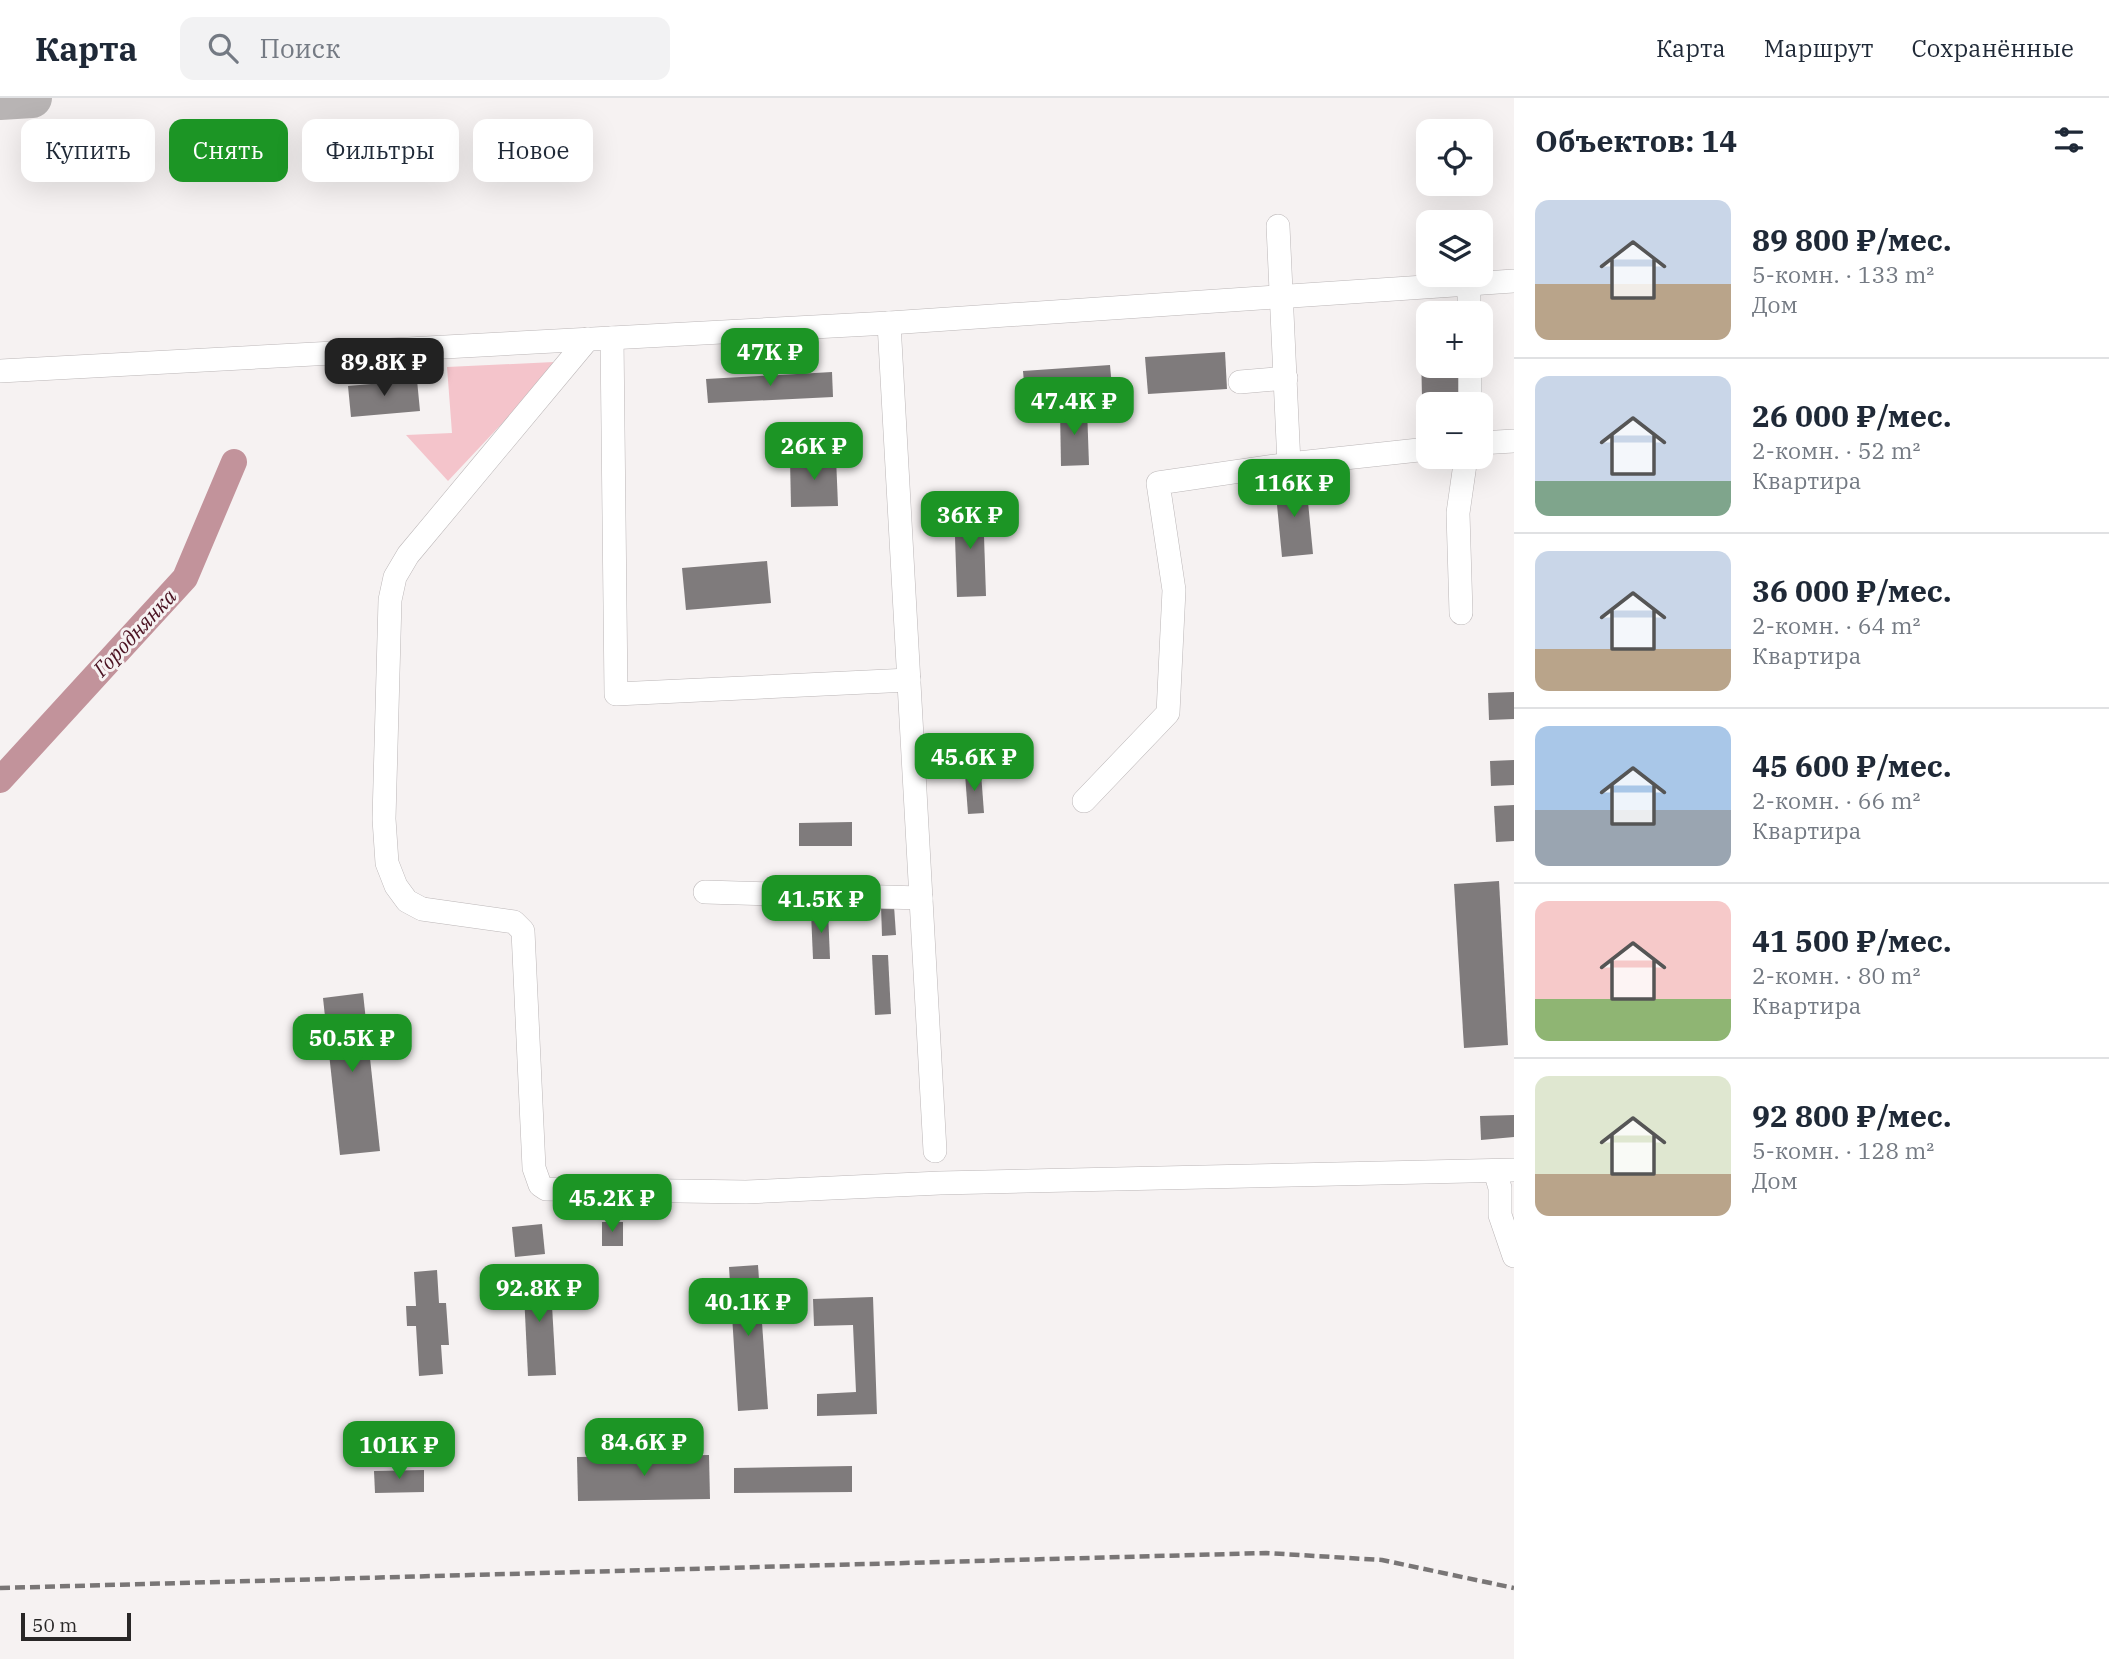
<!DOCTYPE html>
<html lang="ru">
<head>
<meta charset="utf-8">
<style>
  :root { --surface:#fff; --page:#f2f2f3; --text:#1f2937; --muted:#747a83; --line:#e0e1e3; --accent:#1c9525 }
  body { margin:0; font-family:"IBM Plex Serif",serif; background:var(--page); color:var(--text); height:100vh; display:flex; flex-direction:column; font-size:26px; white-space:nowrap }
  * { box-sizing:border-box; margin:0 }
  p { font-size:23px; color:var(--muted) }
  .icon { flex:none; width:38px; height:38px; fill:none; stroke:currentColor; stroke-width:2; stroke-linecap:round; stroke-linejoin:round }
  .map { position:relative; flex:1; overflow:hidden }
  .side { display:flex; flex-direction:column; background:var(--surface); width:595px }
  .side>* { flex:none }
  .hud { position:absolute; left:21px; top:21px; width:665px; height:63px; display:flex; gap:14px }
  .tools { position:absolute; left:1416px; top:21px; display:grid; gap:14px }
  .tools a { display:grid; place-items:center; width:77px; height:77px; border-radius:14px; background:var(--surface); box-shadow:0 7px 28px #0002; font-size:35px }
  .scale { position:absolute; left:21px; bottom:18px; width:110px; box-sizing:border-box; padding-left:7px; border:4px solid #292727; border-top:0; font-size:19px; line-height:24px; white-space:nowrap; color:#292727; -webkit-text-stroke:5px #f6f2f2; paint-order:stroke }
  .price { position:absolute; translate:-50% -60px; padding:0 16px; border-radius:14px; background:var(--accent); color:#fff; font-size:23px; line-height:46px; filter:drop-shadow(0 2px 4px #0008) }
  .price::after { content:''; position:absolute; left:50%; top:42px; width:21px; height:16px; margin-left:-10px; background:inherit; clip-path:polygon(0 0,100% 0,50% 100%) }
  .price.current { background:#222; color:#fff }
  ul { padding:0; list-style:none }
  li { display:flex; align-items:center; gap:21px; height:175px; padding:0 21px }
  li+li { border-top:2px solid var(--line) }
  li span { display:grid; place-items:center; flex:none; width:196px; height:140px; border-radius:14px; color:#555 }
  li>.icon { margin-inline-start:auto }
  span .icon { width:84px; height:84px; fill:#fffc; stroke-width:1 }
  li b { font-size:30px }
  h2 { display:flex; justify-content:space-between; align-items:center; height:84px; padding:0 21px; font-size:30px }
  .chip { padding:0 24px; border-radius:14px; background:var(--surface); box-shadow:0 7px 28px #0002; font-size:24px; line-height:63px }
  .chip.current { background:var(--accent); color:#fff }
  header { display:flex; align-items:center; gap:42px; box-sizing:border-box; height:98px; padding:0 35px; background:var(--surface); border-bottom:2px solid var(--line) }
  header strong { font-size:33px }
  nav { display:flex; gap:38px; margin-inline-start:auto; font-size:24px }
  .search { width:490px; height:63px; background:var(--page); display:flex; align-items:center; gap:18px; box-sizing:border-box; padding:0 24px; border-radius:14px; color:var(--muted); font-size:26px }
  main { display:flex; flex:1; min-height:0 }
  .map>svg:first-child { display:block }
  .green { fill:#f4c4cb }
  .lines { fill:none; stroke-linecap:round; stroke-linejoin:round }
  .river { stroke:#c2939b; stroke-width:26 }
  .taxiway { stroke:#b8b4b4; stroke-width:40 }
  .building { fill:#7f7b7c }
  .minor-casing { stroke:#bbb6b7; stroke-width:24 }
  .minor { stroke:#fff; stroke-width:23 }
  .rail { stroke:#797676; stroke-width:4.5; stroke-dasharray:10 5; stroke-linecap:butt }
  .labels { text-anchor:middle; stroke-width:6; stroke-linejoin:round; paint-order:stroke }
  .water-label { font-size:21px; font-style:italic; fill:#4b1221; stroke:#f6f2f2 }
</style>
</head>
<body>
<header>
<strong>Карта</strong>
<div class="search"><svg class="icon" aria-label="search" viewBox="0 0 24 24"><circle cx="10" cy="10" r="6"/><path d="M15 15l6 6"/></svg>Поиск</div>
<nav><a>Карта</a><a>Маршрут</a><a>Сохранённые</a></nav>
</header>
<main>
<div class="map">
<svg width="1514" height="1561" viewBox="0 0 1514 1561">
  <rect width="100%" height="100%" fill="#f6f2f2"/>
  <path class="green" d="M554,264L555,269L448,383L406,337L452,335L447,269Z"/>
  <g class="lines">
    <path class="river" d="M0,682L185,480L234,364"/>
    <path class="taxiway" d="M0,2L32,0"/>
  </g>
  <g class="building">
    <path d="M1421,253H1428V268H1459L1460,299L1422,300Z"/>
    <path d="M1225,254L1227,291L1148,296L1145,259Z"/>
    <path d="M1110,267L1112,290L1025,296L1023,273Z"/>
    <path d="M832,274L833,299L708,305L706,281Z"/>
    <path d="M417,282L420,313L351,319L348,288Z"/>
    <path d="M1087,310L1089,367L1061,368L1060,311Z"/>
    <path d="M836,359L838,408L791,409L790,361Z"/>
    <path d="M1306,383L1313,456L1282,459L1275,386Z"/>
    <path d="M983,408L986,498L957,499L954,409Z"/>
    <path d="M767,463L771,505L686,512L682,470Z"/>
    <path d="M1514,594V621L1489,622L1488,595Z"/>
    <path d="M1514,662V687L1491,688L1490,663Z"/>
    <path d="M981,675L984,715L968,716L965,676Z"/>
    <path d="M1514,707V743L1496,744L1494,708Z"/>
    <path d="M852,724V748H799V725Z"/>
    <path d="M1499,783L1508,947L1464,950L1454,786Z"/>
    <path d="M881,808H894L896,837L882,838Z"/>
    <path d="M828,813L830,861H813L811,814Z"/>
    <path d="M872,857H888L891,916L875,917Z"/>
    <path d="M363,895L380,1053L340,1057L323,900Z"/>
    <path d="M1514,1017V1039L1481,1042L1480,1018Z"/>
    <rect x="602" y="1124" width="21" height="24"/>
    <path d="M542,1126L545,1156L515,1159L512,1129Z"/>
    <path d="M758,1167L768,1311L738,1313L729,1169Z"/>
    <path d="M437,1172L439,1205H446L449,1247H441L443,1276L419,1278L416,1228H407L406,1208H416L414,1174Z"/>
    <path d="M550,1173L556,1277L528,1278L523,1175Z"/>
    <path d="M873,1199L877,1316L817,1318V1296L856,1294L853,1227L814,1228L813,1201Z"/>
    <path d="M709,1357L710,1401L578,1403L577,1359Z"/>
    <path d="M852,1368V1394L734,1395V1370Z"/>
    <path d="M424,1372V1394L375,1395L374,1373Z"/>
  </g>
  <g class="lines">
    <defs>
      <g id="minor">
        <path d="M1469,186V215"/>
        <path d="M889,225L935,1053"/>
        <path d="M612,240L616,596L909,582"/>
        <path d="M588,241L408,457L395,479L390,502L384,721L387,765L396,788L407,803L422,811L514,824L523,833L534,1070L540,1087L546,1091L746,1094L940,1085L1514,1072"/>
        <path d="M0,273L889,225L1514,183"/>
        <path d="M1240,284L1286,280"/>
        <path d="M1470,306V268"/>
        <path d="M1480,345L1514,343"/>
        <path d="M1289,366L1428,351"/>
        <path d="M1461,515L1458,415L1466,359"/>
        <path d="M1084,703L1168,615L1174,492L1158,385L1289,366L1278,128"/>
        <path d="M705,794L921,800"/>
        <path d="M1495,1073L1500,1090V1117L1514,1158"/>
      </g>
    </defs>
    <use href="#minor" class="minor-casing"/>
    <use href="#minor" class="minor"/>
    <path class="rail" d="M0,1490L1266,1455L1382,1462L1514,1490"/>
  </g>
  <g class="labels">
    <g class="water-label">
      <text transform="translate(135 535) rotate(-47)" y="7">Городнянка</text>
    </g>
  </g>
</svg>
<div class="tools">
<a><svg class="icon" aria-label="locate" viewBox="0 0 24 24"><circle cx="12" cy="12" r="6"/><path d="M12 2v4M12 18v4M2 12h4M18 12h4"/></svg></a>
<a><svg class="icon" aria-label="layers" viewBox="0 0 24 24"><path d="M12 4l9 5-9 5-9-5zM3 14l9 5 9-5"/></svg></a>
<a>+</a>
<a>−</a>
</div>
<div class="scale">50 m</div>
<b class="price" style="left:770px;top:290px">47K ₽</b>
<b class="price current" style="left:384px;top:300px">89.8K ₽</b>
<b class="price" style="left:1074px;top:339px">47.4K ₽</b>
<b class="price" style="left:814px;top:384px">26K ₽</b>
<b class="price" style="left:1294px;top:421px">116K ₽</b>
<b class="price" style="left:970px;top:453px">36K ₽</b>
<b class="price" style="left:974px;top:695px">45.6K ₽</b>
<b class="price" style="left:821px;top:837px">41.5K ₽</b>
<b class="price" style="left:352px;top:976px">50.5K ₽</b>
<b class="price" style="left:612px;top:1136px">45.2K ₽</b>
<b class="price" style="left:539px;top:1226px">92.8K ₽</b>
<b class="price" style="left:748px;top:1240px">40.1K ₽</b>
<b class="price" style="left:644px;top:1380px">84.6K ₽</b>
<b class="price" style="left:399px;top:1383px">101K ₽</b>
<div class="hud">
<a class="chip">Купить</a>
<a class="chip current">Снять</a>
<a class="chip">Фильтры</a>
<a class="chip">Новое</a>
</div>
</div>
<section class="side">
<h2>Объектов: 14<svg class="icon" aria-label="filters" viewBox="0 0 24 24"><path d="M4 7h16M4 17h16"/><circle cx="9" cy="7" r="2"/><circle cx="15" cy="17" r="2"/></svg></h2>
<ul>
<li><span style="background:linear-gradient(#c9d6e8 60%,#b9a48a 0)"><svg class="icon" aria-label="home" viewBox="0 0 24 24"><path d="M3 11l9-7 9 7M6 9v11h12V9"/></svg></span><div><b>89 800 ₽/мес.</b><p>5-комн. · 133 m²</p><p>Дом</p></div></li>
<li><span style="background:linear-gradient(#c9d6e8 75%,#7fa58c 0)"><svg class="icon" aria-label="home" viewBox="0 0 24 24"><path d="M3 11l9-7 9 7M6 9v11h12V9"/></svg></span><div><b>26 000 ₽/мес.</b><p>2-комн. · 52 m²</p><p>Квартира</p></div></li>
<li><span style="background:linear-gradient(#c9d6e8 70%,#b9a48a 0)"><svg class="icon" aria-label="home" viewBox="0 0 24 24"><path d="M3 11l9-7 9 7M6 9v11h12V9"/></svg></span><div><b>36 000 ₽/мес.</b><p>2-комн. · 64 m²</p><p>Квартира</p></div></li>
<li><span style="background:linear-gradient(#a9c7e8 60%,#9aa5b1 0)"><svg class="icon" aria-label="home" viewBox="0 0 24 24"><path d="M3 11l9-7 9 7M6 9v11h12V9"/></svg></span><div><b>45 600 ₽/мес.</b><p>2-комн. · 66 m²</p><p>Квартира</p></div></li>
<li><span style="background:linear-gradient(#f6c9c9 70%,#8fb573 0)"><svg class="icon" aria-label="home" viewBox="0 0 24 24"><path d="M3 11l9-7 9 7M6 9v11h12V9"/></svg></span><div><b>41 500 ₽/мес.</b><p>2-комн. · 80 m²</p><p>Квартира</p></div></li>
<li><span style="background:linear-gradient(#dfe7d0 70%,#b9a48a 0)"><svg class="icon" aria-label="home" viewBox="0 0 24 24"><path d="M3 11l9-7 9 7M6 9v11h12V9"/></svg></span><div><b>92 800 ₽/мес.</b><p>5-комн. · 128 m²</p><p>Дом</p></div></li>
</ul>
</section>
</main>
</body>
</html>
